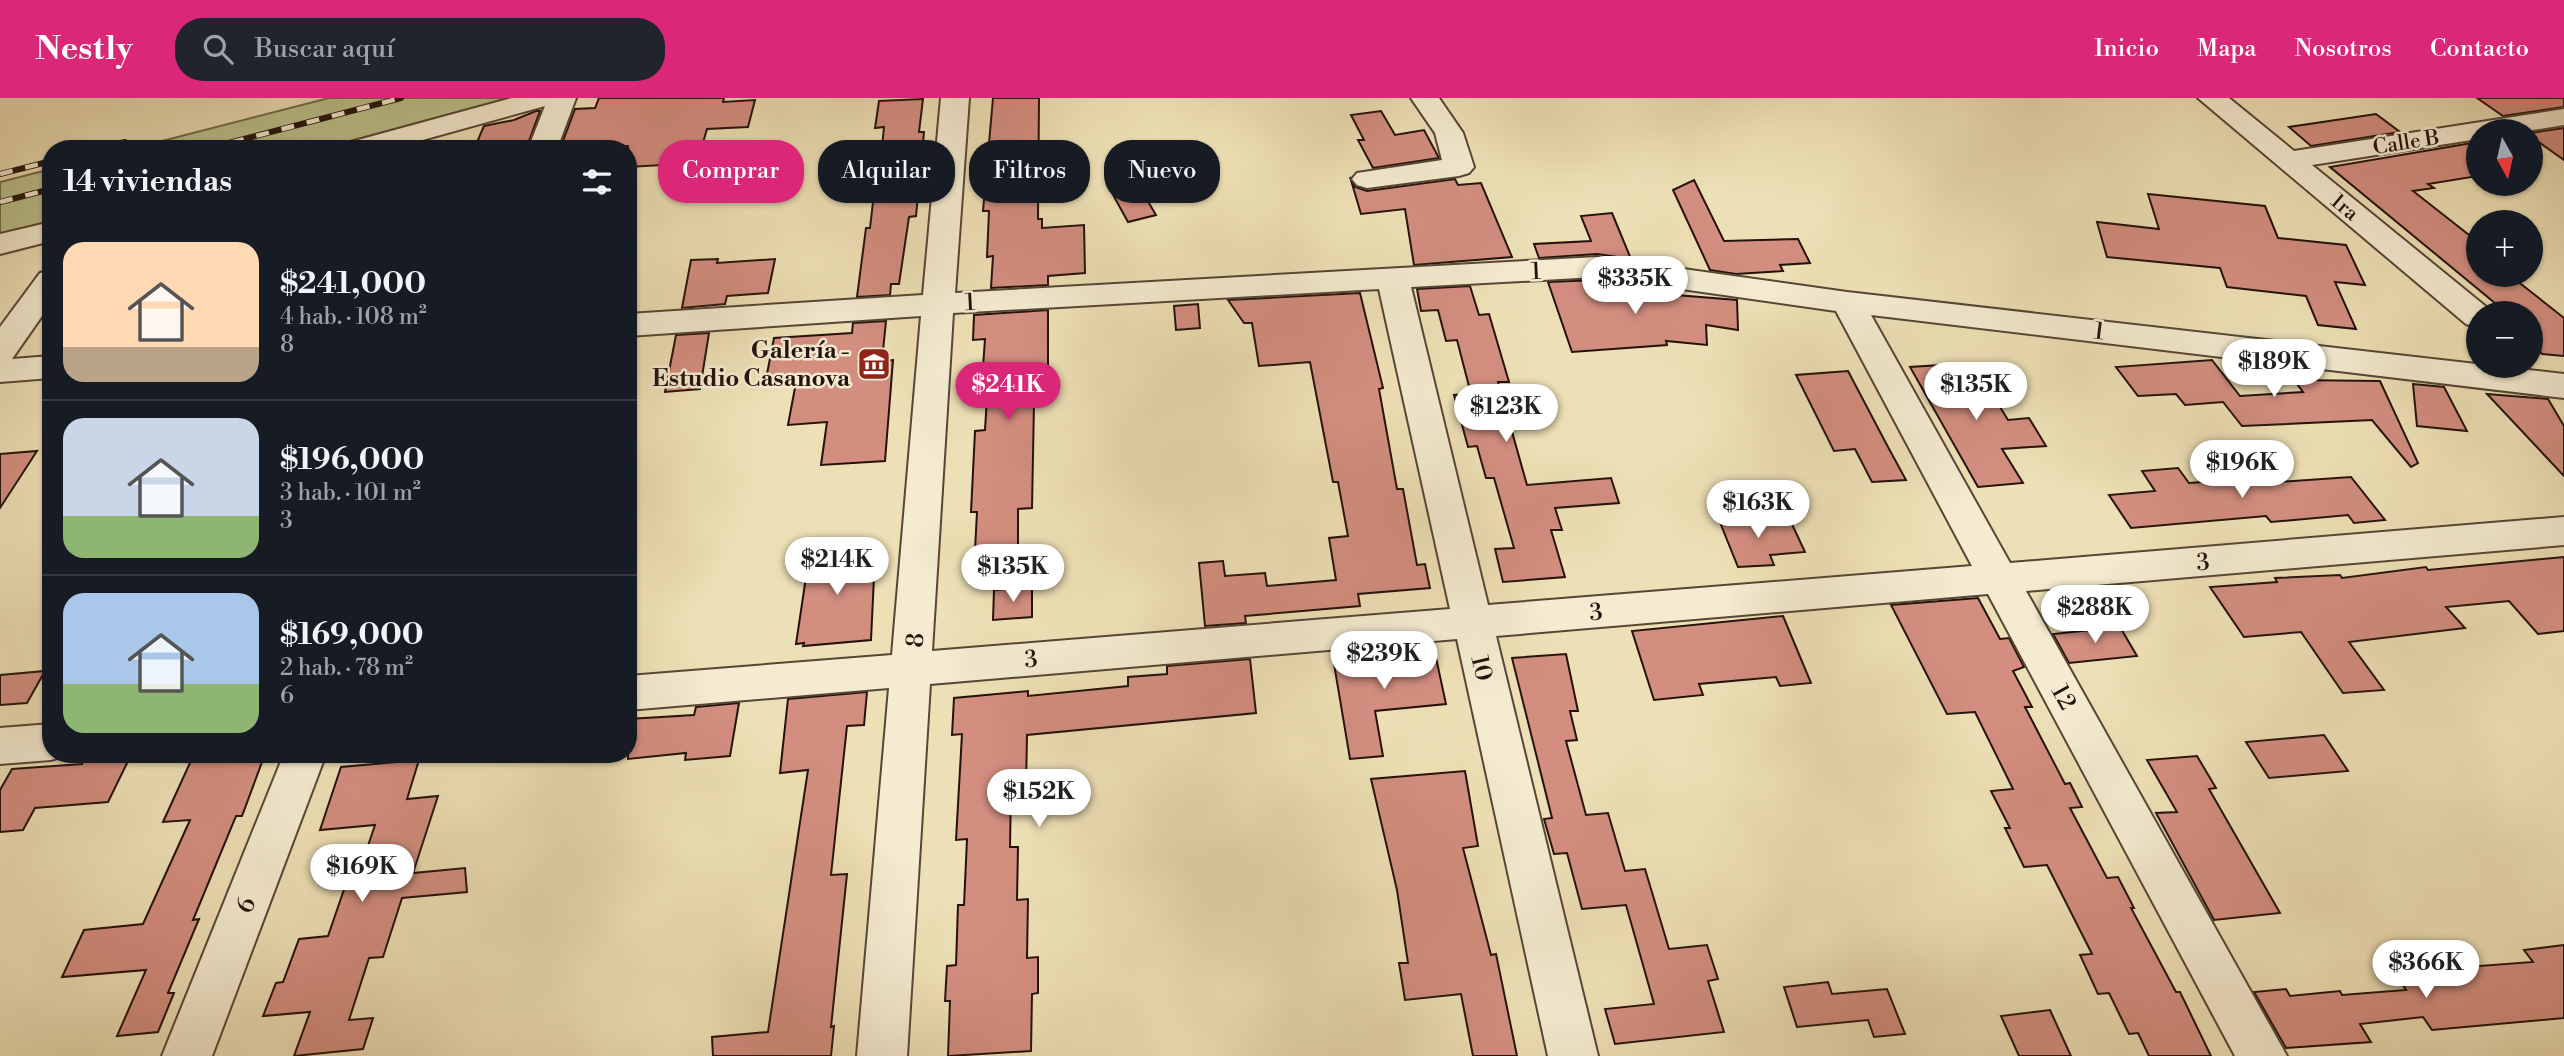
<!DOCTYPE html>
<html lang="es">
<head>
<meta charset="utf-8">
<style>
  :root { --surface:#171b24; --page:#20242c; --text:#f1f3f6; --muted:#9ea1a6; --line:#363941; --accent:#db2777 }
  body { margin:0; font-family:"Libre Bodoni",serif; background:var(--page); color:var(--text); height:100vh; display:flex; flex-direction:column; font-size:26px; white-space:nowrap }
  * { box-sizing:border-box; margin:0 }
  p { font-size:23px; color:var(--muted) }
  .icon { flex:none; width:38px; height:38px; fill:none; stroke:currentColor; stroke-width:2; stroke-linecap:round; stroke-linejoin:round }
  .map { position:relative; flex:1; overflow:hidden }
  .side { position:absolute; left:42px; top:42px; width:595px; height:623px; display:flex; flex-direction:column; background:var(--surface); border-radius:28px; box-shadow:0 2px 5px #0004 }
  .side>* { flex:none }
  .guide { position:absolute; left:658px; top:42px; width:665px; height:63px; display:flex; gap:14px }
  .needle { width:46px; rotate:172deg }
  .buttons { position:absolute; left:2466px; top:21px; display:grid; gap:14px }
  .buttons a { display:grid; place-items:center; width:77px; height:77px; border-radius:50%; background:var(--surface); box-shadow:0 2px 5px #0004; font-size:35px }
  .price { position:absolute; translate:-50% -60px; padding:0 16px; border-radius:24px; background:#fff; color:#222; font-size:23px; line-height:46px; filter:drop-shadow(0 2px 4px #0008) }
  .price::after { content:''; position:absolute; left:50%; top:42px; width:21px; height:16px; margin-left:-10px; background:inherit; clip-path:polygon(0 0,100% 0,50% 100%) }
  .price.active { background:var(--accent); color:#fff }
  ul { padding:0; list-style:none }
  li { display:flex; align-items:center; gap:21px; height:175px; padding:0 21px }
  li+li { border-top:2px solid var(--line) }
  li span { display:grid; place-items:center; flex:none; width:196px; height:140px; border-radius:21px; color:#555 }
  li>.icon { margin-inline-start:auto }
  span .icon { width:84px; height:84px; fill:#fffc; stroke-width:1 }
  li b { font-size:30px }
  h2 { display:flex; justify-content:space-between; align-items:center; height:84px; padding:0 21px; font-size:30px }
  .pill { padding:0 24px; border-radius:28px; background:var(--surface); box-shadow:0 2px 5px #0004; font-size:24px; line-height:63px }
  .pill.active { background:var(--accent); color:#fff }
  header { display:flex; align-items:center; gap:42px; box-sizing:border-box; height:98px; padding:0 35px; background:var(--accent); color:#fff }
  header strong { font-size:33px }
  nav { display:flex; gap:38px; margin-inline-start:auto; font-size:24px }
  .search { width:490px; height:63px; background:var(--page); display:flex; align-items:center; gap:18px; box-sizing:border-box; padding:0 24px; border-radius:28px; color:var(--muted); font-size:26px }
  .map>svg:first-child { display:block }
  .green { fill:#bbc28c; stroke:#706a4c; stroke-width:2 }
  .building { fill:#d38e80; stroke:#24120b; stroke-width:2 }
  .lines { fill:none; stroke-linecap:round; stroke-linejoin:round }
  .minor-casing { stroke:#564636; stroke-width:4 }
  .minor { fill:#f4ebd0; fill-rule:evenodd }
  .rail-casing { stroke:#24120b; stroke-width:6 }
  .rail { stroke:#f4ebd0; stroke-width:4.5; stroke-dasharray:13; stroke-linecap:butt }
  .labels { text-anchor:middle; stroke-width:5; stroke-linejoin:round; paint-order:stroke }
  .far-street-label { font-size:21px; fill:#24120b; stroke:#f4ebd0 }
  .street-label { font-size:24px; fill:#24120b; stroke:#f4ebd0 }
  .poi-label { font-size:24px; font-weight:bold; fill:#24120b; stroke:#f4ebd0; text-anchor:end }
</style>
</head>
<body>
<header>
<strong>Nestly</strong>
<div class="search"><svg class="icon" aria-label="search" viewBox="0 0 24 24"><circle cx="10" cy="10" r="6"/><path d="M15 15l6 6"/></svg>Buscar aquí</div>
<nav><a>Inicio</a><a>Mapa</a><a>Nosotros</a><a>Contacto</a></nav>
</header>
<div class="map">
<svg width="2564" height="958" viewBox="0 0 2564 958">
  <rect width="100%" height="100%" fill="#eee0b6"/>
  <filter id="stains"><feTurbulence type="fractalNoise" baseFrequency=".00286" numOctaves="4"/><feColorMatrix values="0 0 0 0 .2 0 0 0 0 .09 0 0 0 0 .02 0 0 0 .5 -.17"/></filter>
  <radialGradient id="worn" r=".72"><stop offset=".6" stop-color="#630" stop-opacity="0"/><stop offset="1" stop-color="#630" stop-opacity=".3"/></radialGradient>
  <g class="green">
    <path d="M329,0H509L321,51H131Z"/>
    <path d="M51,71V124L0,138V84Z"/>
  </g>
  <g class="building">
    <path d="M599,0H724L723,4L755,2L748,29L707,31L697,65L628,69V48L560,51L575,11L595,10Z"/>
    <path d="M993,0H1039L1038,121H1042V130L1084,127L1085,175L1048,178V187L991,190L993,158L987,159L989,113H983Z"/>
    <path d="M2477,0H2564V9L2503,18Z"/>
    <path d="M923,1L919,34H924L916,118L909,119L899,186H891L890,197L857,199L866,130H870L873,104L884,103L890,49H882L884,29L875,30L879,3Z"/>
    <path d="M536,13H540L526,51H474L484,28L514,22Z"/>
    <path d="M1381,13L1395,37L1424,32L1439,60L1373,70L1358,42H1364L1351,17Z"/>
    <path d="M2376,16L2400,34L2311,48L2289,29Z"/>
    <path d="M2564,30V62L2530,38V35Z"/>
    <path d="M2478,44V78L2428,86L2434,90L2413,93L2478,144V177H2514L2519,181L2516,182L2564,220V258L2542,256L2530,237V215H2507L2330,69Z"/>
    <path d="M1350,79L1355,89L1367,93L1455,81L1458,87L1481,85L1512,159L1414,167L1405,111L1361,116Z"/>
    <path d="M1694,82L1724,143L1798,141L1810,165L1780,167L1783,173L1736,176L1710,172L1673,92Z"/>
    <path d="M1139,88L1156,117L1128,124L1112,95Z"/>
    <path d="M2148,96L2265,108L2278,140L2346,147L2365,187L2335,184L2356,231L2318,227L2306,198L2227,189L2220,170L2107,159L2097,124L2159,131Z"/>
    <path d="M1612,115L1631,161L1597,156L1539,160L1534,146L1591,143L1581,118Z"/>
    <path d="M718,161L717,165L775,161L768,195L727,198L725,206L682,210L691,162Z"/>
    <path d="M1597,182L1642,188L1651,195L1737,202L1738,232L1706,227L1707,247L1666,243L1667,247L1572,254L1548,184Z"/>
    <path d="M1470,188L1479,217L1489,216L1509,284H1498L1527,387L1611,380L1619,405L1555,410L1562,432H1551L1565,479L1503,484L1495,451L1514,450L1494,380H1486L1477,348L1468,349L1454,297L1471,296L1457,242L1446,243L1438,212L1421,213L1417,191Z"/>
    <path d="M1360,195L1383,290L1379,291L1397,391H1403L1417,467L1425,466L1430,490L1358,496L1360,508L1245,518L1246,525L1205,528L1199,465L1223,463L1225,478L1265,475L1267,488L1336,482L1329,440L1348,438L1338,384H1333L1310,264L1259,268L1252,225H1244L1228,202Z"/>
    <path d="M1198,206L1200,230L1176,232L1174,208Z"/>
    <path d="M1048,212V304L1034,305L1032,410L1018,411V449L975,452L977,414H971L975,333L985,332L988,282L982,283L985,241L973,242L974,217Z"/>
    <path d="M886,223L882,263L893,262L885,363L821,367L827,324L788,327L797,279L766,281L774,240L852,235L853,225Z"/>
    <path d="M709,235L700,291L665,294L676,237Z"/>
    <path d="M2212,262L2240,298L2303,294L2294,282L2380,283L2418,365L2411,369L2372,322L2242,328L2223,304L2185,307L2176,296L2138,298L2116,269Z"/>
    <path d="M1973,265L2008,322L2029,320L2046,348L2002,351L2023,385L1978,389L1910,269Z"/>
    <path d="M1848,273L1888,349L1906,382L1872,384L1855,351L1834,353L1796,277Z"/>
    <path d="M2413,286L2444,289L2467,333L2417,328Z"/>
    <path d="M2487,296L2548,301L2564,328V378Z"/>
    <path d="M37,353L0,410V356Z"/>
    <path d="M2178,370L2189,385L2273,379L2277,384L2351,379L2385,422L2354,425L2348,417L2271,424L2266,418L2131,430L2109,397L2155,393L2142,373Z"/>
    <path d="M1753,415L1758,427L1791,424L1805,454L1770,457L1774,467L1738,469L1717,417Z"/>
    <path d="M872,447L868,479H874L871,542L803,548L804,545L796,546L810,452Z"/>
    <path d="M2564,459V533L2538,536L2509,503L2446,509L2465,530L2349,544L2384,592L2343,595L2301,534L2244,539L2210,489L2277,484L2275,480L2340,477L2342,480L2426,469L2428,472Z"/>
    <path d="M1032,489V519L993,522L994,492Z"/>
    <path d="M1978,500L2000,541L2009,540L2024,569L2013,573L2032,609H2025L2065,686L2070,685L2082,709L2070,710L2107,780L2118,779L2134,810H2131L2176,894H2180L2211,958H2149L2138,935L2129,936L2109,895L2098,896L2080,857L2092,856L2047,767L2024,769L2005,730H2010L1991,693L2013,691L1975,614L1947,616L1891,507Z"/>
    <path d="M1783,518L1811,585L1780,588L1776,579L1699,586L1703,597L1654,602L1632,533Z"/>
    <path d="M2120,529L2137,558L2069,565L2053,536Z"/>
    <path d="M1433,546L1446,606L1375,613L1383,658L1350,661L1333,560L1396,554L1395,549Z"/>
    <path d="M1566,556L1578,613H1570L1577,642L1566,643L1586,717L1608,715L1625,773L1645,771L1669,851L1707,847L1718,881L1708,883L1724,934L1615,946L1605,911L1654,906L1626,807L1582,811L1567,755L1554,756L1544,721L1552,720L1512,560Z"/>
    <path d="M1250,561L1256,615L1027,637L1026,690L1011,691L1010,749H1018L1017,802L1028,801L1027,860L1038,859V895L1032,896L1031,953L948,958L950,903H945L947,868L956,867L958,807H964L967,741L956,742L962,636L952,637L954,600L1028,593V598L1128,588V579L1167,576V568Z"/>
    <path d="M45,573L27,605L0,607V577Z"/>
    <path d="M867,594L864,627L847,628L831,777L847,776L831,929L834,928L831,958H713L712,939L768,934L808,672L780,675L788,601Z"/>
    <path d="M739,605L730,658L685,662L686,655L628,661V621L694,617L696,609Z"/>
    <path d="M2324,637L2348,673L2269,680L2246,644Z"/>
    <path d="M194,656H265L242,718H236L193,822L199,821L168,895H174L158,934L117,938L146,872L62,879L84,832L143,826L190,722L163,724Z"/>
    <path d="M131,657L108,704L35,710L23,732L0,734V692L12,671L82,666L84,661Z"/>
    <path d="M2197,658L2216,690L2209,691L2280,815L2214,822L2156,715L2177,714L2147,662Z"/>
    <path d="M419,662L407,701L438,698L413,775L465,770L467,794L402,800L383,859L369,860L349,922L373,920L363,951L294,958L310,914L263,918L276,885L283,884L299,841L328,838L348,780H357L375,727L320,732L341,669Z"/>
    <path d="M1465,673L1478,748L1463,750L1491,857L1496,856L1517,958H1473L1461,896L1405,902L1399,865H1408L1397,792L1371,681Z"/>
    <path d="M2564,847V920L2432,932L2423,919L2360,926L2371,944L2286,950L2254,894L2286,891L2290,898L2340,893L2342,897L2406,892L2389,866L2447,861L2453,870L2533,864L2524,852Z"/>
    <path d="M1828,884L1832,896L1887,891L1905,936L1874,939L1868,922L1797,929L1784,889Z"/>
    <path d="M2050,912L2071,958H2019L2001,918Z"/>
  </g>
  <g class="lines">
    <defs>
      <g id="minor">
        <path d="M512,0H576L557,51H528L545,8L390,51H343L347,45Z"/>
        <path d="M941,0H969L955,195L1597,159L1847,194L2564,276V300L1871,217L2010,465L2564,419V447L2026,493L2287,958H2235L1988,496L1496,538L1598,958H1548L1457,541L930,586L907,958H857L889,590L628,612V578L892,557L921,218L628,238V216L923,197ZM1597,179L1836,213L1972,468L1488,507L1411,189ZM1379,191L1450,511L932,553L953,215Z"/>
        <path d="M1411,0H1439L1463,35L1474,69L1469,75L1459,78L1367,90L1357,87L1352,81L1357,75L1442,62L1435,35Z"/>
        <path d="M2198,0H2229L2294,53L2564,11V27L2527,33H2478V41L2312,67L2490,212L2492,215H2478V230L2466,226Z"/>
        <path d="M51,124V143L0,156V136Z"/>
        <path d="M51,172V205L12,261L51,258V280L0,284V229L40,175Z"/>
        <path d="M51,626V656L66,657L51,662L0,666V630Z"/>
        <path d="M284,656H326L212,958H162Z"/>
      </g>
    </defs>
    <use href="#minor" class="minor-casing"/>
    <use href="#minor" class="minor"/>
    <defs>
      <g id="rail">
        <path d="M97,51L125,44"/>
        <path d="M206,51L401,0"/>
        <path d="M0,76L51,63"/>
        <path d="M0,104L51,91"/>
      </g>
    </defs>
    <use href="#rail" class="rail-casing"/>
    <use href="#rail" class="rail"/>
  </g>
  <defs>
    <symbol id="museum-square" viewBox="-11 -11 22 22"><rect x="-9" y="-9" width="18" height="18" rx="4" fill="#8f2418" stroke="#f4ebd0"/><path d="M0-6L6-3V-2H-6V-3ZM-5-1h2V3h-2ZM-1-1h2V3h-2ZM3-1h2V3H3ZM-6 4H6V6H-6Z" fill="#fff"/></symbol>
  </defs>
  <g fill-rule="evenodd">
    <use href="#museum-square" x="855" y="247" width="38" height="38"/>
  </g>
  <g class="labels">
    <g class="far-street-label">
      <text transform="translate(2406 44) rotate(-9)" y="7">Calle B</text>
      <text transform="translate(2345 109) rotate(40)" y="7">1ra</text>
    </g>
    <g class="street-label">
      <text transform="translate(1536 173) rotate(-3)" y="8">1</text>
      <text transform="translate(970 204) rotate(-3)" y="8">1</text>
      <text transform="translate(2099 233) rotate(7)" y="8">1</text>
      <text transform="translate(2203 464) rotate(-5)" y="8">3</text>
      <text transform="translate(1596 514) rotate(-5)" y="8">3</text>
      <text transform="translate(915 542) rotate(-86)" y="8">8</text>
      <text transform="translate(1031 561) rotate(-5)" y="8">3</text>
      <text transform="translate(1482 570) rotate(77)" y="8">10</text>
      <text transform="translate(2064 599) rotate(61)" y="8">12</text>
      <text transform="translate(246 807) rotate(-69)" y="8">6</text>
    </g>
    <g class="poi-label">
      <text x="850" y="260">Galería -<tspan x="850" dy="28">Estudio Casanova</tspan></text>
    </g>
  </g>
  <rect width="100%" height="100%" filter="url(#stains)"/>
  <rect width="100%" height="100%" fill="url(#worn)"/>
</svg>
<div class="buttons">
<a><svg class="needle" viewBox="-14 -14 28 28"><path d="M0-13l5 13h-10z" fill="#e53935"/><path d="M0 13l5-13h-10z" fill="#9ea1a6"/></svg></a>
<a>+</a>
<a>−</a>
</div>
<b class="price" style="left:1635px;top:218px">$335K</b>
<b class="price" style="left:2274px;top:301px">$189K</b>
<b class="price active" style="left:1008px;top:324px">$241K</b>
<b class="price" style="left:1976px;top:324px">$135K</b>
<b class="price" style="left:1506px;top:346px">$123K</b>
<b class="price" style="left:2242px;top:402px">$196K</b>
<b class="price" style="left:1758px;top:442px">$163K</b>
<b class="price" style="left:837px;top:499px">$214K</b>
<b class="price" style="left:1013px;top:506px">$135K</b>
<b class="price" style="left:2095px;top:547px">$288K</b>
<b class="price" style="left:1384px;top:593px">$239K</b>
<b class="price" style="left:1039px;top:731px">$152K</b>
<b class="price" style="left:362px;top:806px">$169K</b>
<b class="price" style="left:2426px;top:902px">$366K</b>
<div class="guide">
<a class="pill active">Comprar</a>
<a class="pill">Alquilar</a>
<a class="pill">Filtros</a>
<a class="pill">Nuevo</a>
</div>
<section class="side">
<h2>14 viviendas<svg class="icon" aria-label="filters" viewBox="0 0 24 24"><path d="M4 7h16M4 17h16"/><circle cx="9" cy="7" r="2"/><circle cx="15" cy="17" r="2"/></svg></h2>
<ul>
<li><span style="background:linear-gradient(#ffd9b3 75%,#b9a48a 0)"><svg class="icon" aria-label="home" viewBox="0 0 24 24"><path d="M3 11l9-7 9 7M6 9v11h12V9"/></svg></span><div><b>$241,000</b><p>4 hab. · 108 m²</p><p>8</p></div></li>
<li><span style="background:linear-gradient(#c9d6e8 70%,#8fb573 0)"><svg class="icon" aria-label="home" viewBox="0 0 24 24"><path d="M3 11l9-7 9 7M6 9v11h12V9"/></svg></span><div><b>$196,000</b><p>3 hab. · 101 m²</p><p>3</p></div></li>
<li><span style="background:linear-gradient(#a9c7e8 65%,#8fb573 0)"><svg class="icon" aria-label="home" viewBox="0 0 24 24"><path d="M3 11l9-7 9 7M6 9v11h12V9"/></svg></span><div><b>$169,000</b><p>2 hab. · 78 m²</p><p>6</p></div></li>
</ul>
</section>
</div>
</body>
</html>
